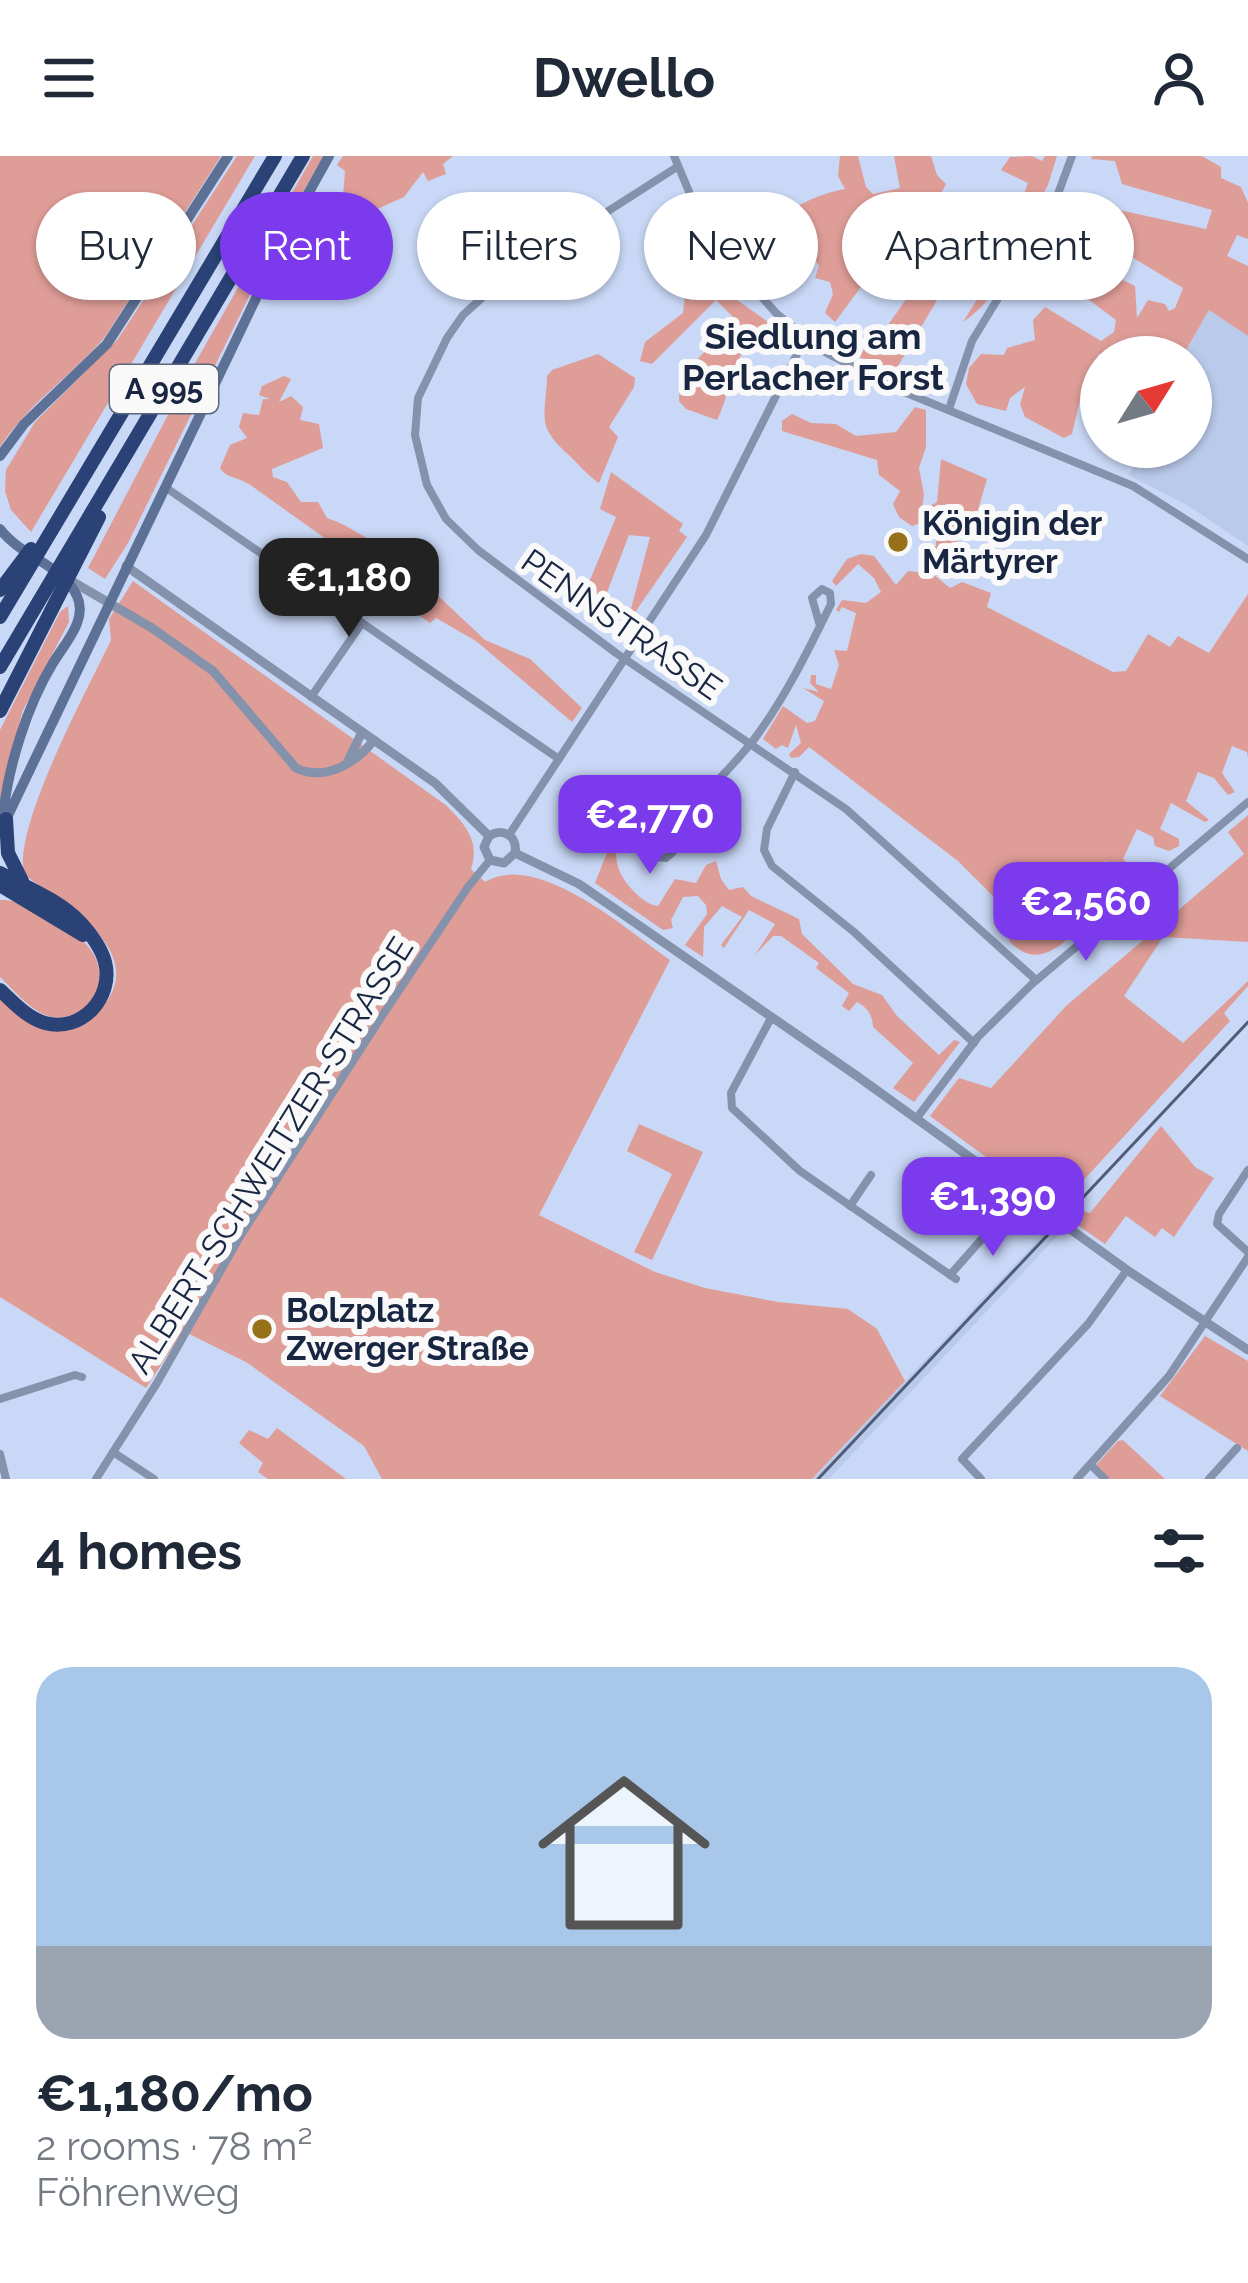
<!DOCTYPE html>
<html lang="en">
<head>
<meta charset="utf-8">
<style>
  :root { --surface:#fff; --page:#f6f6f7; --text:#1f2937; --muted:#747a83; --line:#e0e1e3; --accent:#7c3aed }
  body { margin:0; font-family:Raleway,sans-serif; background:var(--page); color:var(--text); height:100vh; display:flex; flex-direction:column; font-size:45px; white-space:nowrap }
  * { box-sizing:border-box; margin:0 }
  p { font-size:39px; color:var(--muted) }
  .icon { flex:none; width:66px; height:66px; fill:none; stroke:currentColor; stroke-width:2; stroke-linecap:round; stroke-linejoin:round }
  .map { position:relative; height:1323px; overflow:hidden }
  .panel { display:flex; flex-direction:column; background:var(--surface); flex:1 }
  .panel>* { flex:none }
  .banner { position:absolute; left:36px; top:36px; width:1176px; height:108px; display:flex; gap:24px }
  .needle { width:78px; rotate:53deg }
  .buttons { position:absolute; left:1080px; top:180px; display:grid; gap:24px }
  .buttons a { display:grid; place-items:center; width:132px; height:132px; border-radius:50%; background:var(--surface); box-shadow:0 3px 9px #0004; font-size:60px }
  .price { position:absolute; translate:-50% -102px; padding:0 27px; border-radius:24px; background:var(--accent); color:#fff; font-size:39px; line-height:78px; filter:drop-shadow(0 3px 6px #0008) }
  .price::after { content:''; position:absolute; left:50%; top:72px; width:36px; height:27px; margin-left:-18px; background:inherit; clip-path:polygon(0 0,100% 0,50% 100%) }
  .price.on { background:#222; color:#fff }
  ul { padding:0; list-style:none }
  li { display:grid; align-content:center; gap:24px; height:636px; padding:0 36px }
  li+li { border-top:3px solid var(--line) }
  li span { display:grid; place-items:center; height:372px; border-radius:36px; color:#555 }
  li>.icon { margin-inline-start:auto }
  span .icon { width:216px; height:216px; fill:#fffc; stroke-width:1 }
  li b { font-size:51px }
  h2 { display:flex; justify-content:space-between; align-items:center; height:144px; padding:0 36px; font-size:51px }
  .pill { padding:0 42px; border-radius:54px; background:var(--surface); box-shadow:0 3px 9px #0004; font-size:42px; line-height:108px }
  .pill.on { background:var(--accent); color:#fff }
  header { display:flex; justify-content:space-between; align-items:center; height:156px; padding:0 36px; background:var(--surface); font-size:54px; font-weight:700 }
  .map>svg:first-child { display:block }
  .built { fill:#bacaea }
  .green { fill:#df9d98 }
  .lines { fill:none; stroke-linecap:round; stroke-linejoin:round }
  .minor { stroke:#8592ac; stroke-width:8 }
  .tertiary { stroke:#8592ac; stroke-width:9 }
  .secondary { stroke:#5d7096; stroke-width:10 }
  .motorway { stroke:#2a4276; stroke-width:14 }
  .rail { stroke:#4f5d79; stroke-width:3 }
  .poi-dot { fill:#96711a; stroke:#f9f9f9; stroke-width:4.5 }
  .labels { text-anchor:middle; stroke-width:12; stroke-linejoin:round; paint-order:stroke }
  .shield { fill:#f9f9f9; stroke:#5c6579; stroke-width:3 }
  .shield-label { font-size:30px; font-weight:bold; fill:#192642 }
  .poi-label { font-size:33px; font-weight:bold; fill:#192642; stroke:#f9f9f9; text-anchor:start }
  .street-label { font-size:33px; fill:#192642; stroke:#f9f9f9 }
  .neighbourhood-label { font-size:36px; font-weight:bold; fill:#192642; stroke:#f9f9f9 }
</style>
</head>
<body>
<header><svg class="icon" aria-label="menu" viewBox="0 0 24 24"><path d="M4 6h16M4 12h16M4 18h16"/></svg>Dwello<svg class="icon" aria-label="person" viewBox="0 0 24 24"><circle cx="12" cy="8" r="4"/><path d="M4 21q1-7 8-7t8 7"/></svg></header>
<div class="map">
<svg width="1248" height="1323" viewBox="0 0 1248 1323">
  <rect width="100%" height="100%" fill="#c9d8f6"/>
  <g class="built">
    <path d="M1209,154L1248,180V390L1187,349L1128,319L1147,291H1191V201H1182Z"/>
    <path d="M1051,1070L1060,1077L829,1323H813Z"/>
  </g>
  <g class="green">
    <path d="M0,0H221L105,181C72,219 28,248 0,291Z"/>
    <path d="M237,0H255L31,376L11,354L5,335L6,314L35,266L118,183Z"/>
    <path d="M313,0H324L288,61L128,387L105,423L88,412L194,209Z"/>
    <path d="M343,0H453L443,8L446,18L428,25L423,16L404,41L375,54L350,79L336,83L346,92L354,91L357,99L338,97L334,105L327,101L333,85L325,88L318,80L343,40L345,15L337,9Z"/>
    <path d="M840,0H858L866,31L873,38L900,32L894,0H931L937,19L946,28L932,55L963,65L960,90L974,98L962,126L950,122L891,222L887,213L859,201L873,180L878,183L912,135L907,130L930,80L912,70L892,89L835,166L825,157L833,138L830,126L815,122L819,110C808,91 788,89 777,71C783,52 825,36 845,33L838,20Z"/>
    <path d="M1032,0L1042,5L1045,0H1057L1048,29L1006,105C1003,129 983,153 963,166L996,113L1028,27L1001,14L1010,1Z"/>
    <path d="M1092,0H1202L1221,11V22L1241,31L1248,47V83L1237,79L1227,100L1248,110V180L1209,154L1182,201L1099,198L1083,231L1072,278L1064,282L1025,261L1020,248L1025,231L1010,242L1006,255L977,248L966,228L969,212L981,198L1004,199L1007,192L1035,184L1033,164L1045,151L1101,185L1114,176L1116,164L1069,129L1075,118L1087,117L1093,110L1135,130L1137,162L1148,144L1165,148L1169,155L1175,152L1183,132L1107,86L1092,56L1101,50L1206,73L1212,54L1122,28L1115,5L1091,3Z"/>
    <path d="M703,103L711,107L737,144L788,180L786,184C777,184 764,177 757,181C735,191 728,245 717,264L686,253L679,245L680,222L735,163L716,144L652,208L640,205L645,186L683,157L685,139L700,118L699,109Z"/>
    <path d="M598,198L635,222L634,231L609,271L618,281L599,327C587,319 580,310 570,300C535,269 546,262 547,220L552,214Z"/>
    <path d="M284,220L291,223L279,246L291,240L303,251L300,264L319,268L323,292L272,313L273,321L287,326L301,346H318L327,362C353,370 370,388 395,396L415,431L433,435L485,484L530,503L582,552L572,566L476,485L436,462L430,467L407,451L410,442C357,404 304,368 252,330C240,321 227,323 220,312L230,289L247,282L239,271L243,257L259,259L263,243H270L259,239L262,230Z"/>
    <path d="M915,251L926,254V291L919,312L924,339L920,367L912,370L899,361L893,348L900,335L879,319L877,304L782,275V265L792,258L811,267L836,268L856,280L896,276Z"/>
    <path d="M941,303L987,323L975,364L959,379L950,414L929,402V391L936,390L937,364L929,359L930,350L937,346Z"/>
    <path d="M611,316L683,368L679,375L687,381L627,468L650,381L629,379L596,465L579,451L616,361L600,353Z"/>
    <path d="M861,398L874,400L896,429L908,415L933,418L950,432L962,426L991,437L987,451L1113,516L1126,515L1148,478L1170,491L1178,480L1209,497L1248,438V601L1247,596L1232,590L1222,617L1235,636L1228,639L1214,622L1198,616L1186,645L1209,664L1205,666L1171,647L1160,673L1179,683V690L1169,695L1155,690L1153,681L1137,673L1123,703L1142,721L1105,705L1092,727L1109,749L1104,754L1076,734L1060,768L1073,779C1050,798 1033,809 1009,785V779L1023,765L1018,762L997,772L993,767L1005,752L958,705L809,591L799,601L791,602L789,598L801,587L796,569L788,592L782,589L776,593L763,583L783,550L807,567L815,565L824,545L803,532L819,536L810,527L811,519H816V528L831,533L839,509L834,494L847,495L856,457L842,451L839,456L836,454L842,444L866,447L881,436L874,422L858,408L836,430L832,425L847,403Z"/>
    <path d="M133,425L447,650C466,670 480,685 471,713L485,726C537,694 627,774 670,804L539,1059L655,1116L705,1132L778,1146L848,1153L877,1173L905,1225L812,1323H382L364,1290L246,1206L183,1175L146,1232L0,1141V841L19,858L88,865C164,802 68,753 24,718C13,669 88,533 111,484L109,463Z"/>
    <path d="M68,450L69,466L23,554L0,642V574L60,456Z"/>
    <path d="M655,619L661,623C640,655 595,687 628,729C637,739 645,748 658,750L675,723L696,727L706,709L716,705L721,723L729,734L743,731L751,740L799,763L802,778L853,828L882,839L897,860L939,899L954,884L960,886L914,946L893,932L913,907L873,871C873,860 867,851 857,846L849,855L842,850L849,837L816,812L819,807L781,780H773L755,799L775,768L749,754L724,792L721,789L742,761L722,750L704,771L703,801L685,789L707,758L706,749L698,740L683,741L671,764L673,772L663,774L595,727L623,656L639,644Z"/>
    <path d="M1248,659V786L1163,781L1124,840L1183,887L1248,825V830L1224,857L1230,865L1057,1053L930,960L959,922L991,932L1066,850L1244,698L1228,676Z"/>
    <path d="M0,744C21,743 34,753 51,764C67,774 85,782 94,799C111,829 86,866 52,861C32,857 14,834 0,821Z"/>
    <path d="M639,968L703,996L652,1104L634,1096L672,1018L627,995Z"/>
    <path d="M1161,970L1195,1011L1214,1022L1174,1081L1162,1072L1155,1081L1126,1060L1105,1088L1072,1065L1081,1055L1090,1057Z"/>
    <path d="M1205,1180L1248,1205V1295L1160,1240Z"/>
    <path d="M277,1272L346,1323H268L258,1316L263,1307L239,1287L249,1274L268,1283Z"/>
    <path d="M1123,1284L1165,1323H1109L1096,1309L1118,1285Z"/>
  </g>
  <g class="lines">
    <g class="minor">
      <path d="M674,0L690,38L742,119L776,157L819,193L892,231L1133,330L1248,403"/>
      <path d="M677,11L505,121L463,159L447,182L418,242L415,279L427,329L446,363L478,394L616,497L846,653L1036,824"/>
      <path d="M949,253L972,185L1052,54L1072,0"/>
      <path d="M165,331L559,603"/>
      <path d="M311,541L362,467"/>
      <path d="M795,616L767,673L764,694L772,710L854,776L974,887"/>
      <path d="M674,668L673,696L666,702L658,701L653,694L654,686C687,654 723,622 752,586C784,544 808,495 831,448L830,437L822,433L812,442L820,470"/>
      <path d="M509,679L706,379L805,182"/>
      <path d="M771,862L731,937L732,952L800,1015L956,1123"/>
      <path d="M916,963L978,881L1032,828L1248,646"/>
      <path d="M1248,1014L1219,1058L1217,1068L1248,1096"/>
      <path d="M850,1050L871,1019"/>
      <path d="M950,1119L1004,1058"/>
      <path d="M0,1243L75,1219L82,1221"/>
      <path d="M113,1296L154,1323"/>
      <path d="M0,1298L6,1323"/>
      <path d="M1091,1309L1105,1323"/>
      <path d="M96,1323L157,1227L241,1079L382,860L468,731L490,704"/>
      <path d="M981,1323L962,1303L1088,1168L1127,1114"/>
      <path d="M1077,1323L1169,1220L1248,1101"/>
      <path d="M1209,1323L1237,1292"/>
    </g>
    <g class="tertiary">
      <path d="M126,410L435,627L489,680"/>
      <path d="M68,423L152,472L213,515L296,612C325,626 356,607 374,584"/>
      <path d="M348,605L362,576"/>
      <path d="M489,680L484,691L490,704L504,707L515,697"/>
      <path d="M489,680C503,671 518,680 515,697"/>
      <path d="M515,697L579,728L608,748L857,920L1127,1114L1248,1194"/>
    </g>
    <g class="secondary">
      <path d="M0,300L24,268L107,188L228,0"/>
      <path d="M0,373C21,401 62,408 77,440C88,464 65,487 53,507C27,550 9,608 3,658"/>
      <path d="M0,676L294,63L329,0"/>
    </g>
    <g class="motorway">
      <path d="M0,434L31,393"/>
      <path d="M0,461L275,0"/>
      <path d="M0,511L303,0"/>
      <path d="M0,555L99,361"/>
      <path d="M6,663L8,697L22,725"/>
      <path d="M0,717C26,731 59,744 80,766C90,777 101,791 105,806C114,841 82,877 45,867C27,862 13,846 0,834"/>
      <path d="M0,729L83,779"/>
    </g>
    <path class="rail" d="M818,1323L1248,866"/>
  </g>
  <g class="poi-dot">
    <circle cx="898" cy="386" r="12"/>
    <circle cx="262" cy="1173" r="12"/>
  </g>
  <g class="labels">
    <rect class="shield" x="110" y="209" width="108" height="48" rx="9"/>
    <g class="shield-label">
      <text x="164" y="243">A 995</text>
    </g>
    <g class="poi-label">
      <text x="922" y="379">Königin der<tspan x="922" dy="38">Märtyrer</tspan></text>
      <text x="286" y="1166">Bolzplatz<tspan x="286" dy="38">Zwerger Straße</tspan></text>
    </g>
    <g class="street-label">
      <text transform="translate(622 468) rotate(35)" y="12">PENNSTRASSE</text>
      <text transform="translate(270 999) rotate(-58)" y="12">ALBERT-SCHWEITZER-STRASSE</text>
    </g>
    <g class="neighbourhood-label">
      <text x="813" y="193">Siedlung am<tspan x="813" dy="41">Perlacher Forst</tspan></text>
    </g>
  </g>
</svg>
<div class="buttons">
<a><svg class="needle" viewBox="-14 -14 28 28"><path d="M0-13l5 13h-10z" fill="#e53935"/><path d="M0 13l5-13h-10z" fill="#747a83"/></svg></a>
</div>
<b class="price on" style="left:349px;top:484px">€1,180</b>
<b class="price" style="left:650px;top:721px">€2,770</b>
<b class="price" style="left:1086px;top:808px">€2,560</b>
<b class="price" style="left:993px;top:1103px">€1,390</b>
<div class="banner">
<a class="pill">Buy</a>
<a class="pill on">Rent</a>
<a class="pill">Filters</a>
<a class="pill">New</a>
<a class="pill">Apartment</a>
</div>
</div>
<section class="panel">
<h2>4 homes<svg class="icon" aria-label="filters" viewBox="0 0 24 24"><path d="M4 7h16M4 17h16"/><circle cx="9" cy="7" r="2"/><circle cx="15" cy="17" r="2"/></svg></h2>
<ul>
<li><span style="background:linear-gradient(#a9c7e8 75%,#9aa5b1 0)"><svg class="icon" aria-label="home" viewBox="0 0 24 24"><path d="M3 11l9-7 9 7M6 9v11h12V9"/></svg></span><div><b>€1,180/mo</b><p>2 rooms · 78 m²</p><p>Föhrenweg</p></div></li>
</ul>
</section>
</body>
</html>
